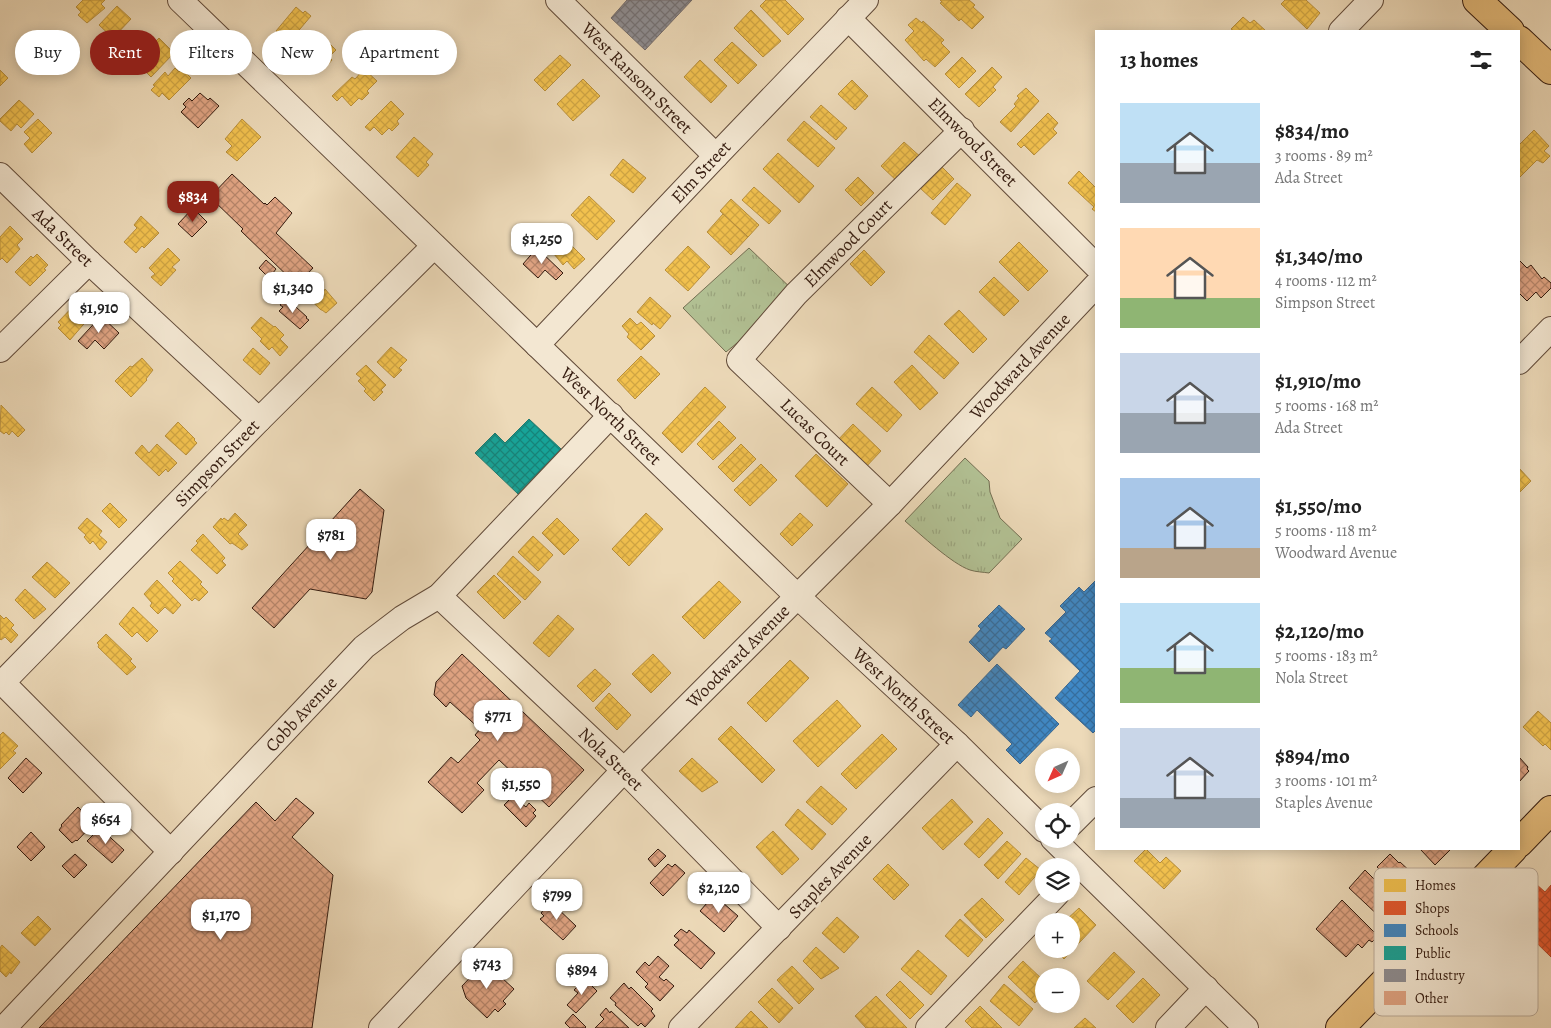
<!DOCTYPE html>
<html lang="en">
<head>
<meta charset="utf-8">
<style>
  :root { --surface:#fff; --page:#f6f6f6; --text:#222; --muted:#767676; --accent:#8f2418 }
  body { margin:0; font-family:Alegreya,serif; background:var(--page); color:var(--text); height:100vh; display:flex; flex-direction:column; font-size:19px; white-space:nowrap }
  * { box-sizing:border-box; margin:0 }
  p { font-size:16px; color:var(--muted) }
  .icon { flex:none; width:28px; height:28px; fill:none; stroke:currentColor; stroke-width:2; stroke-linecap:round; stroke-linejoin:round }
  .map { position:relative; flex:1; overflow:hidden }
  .panel { position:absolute; left:1095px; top:30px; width:425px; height:820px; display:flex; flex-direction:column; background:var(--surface); border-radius:0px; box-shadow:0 2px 12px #0003 }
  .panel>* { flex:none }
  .top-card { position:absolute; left:15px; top:30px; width:475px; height:45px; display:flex; gap:10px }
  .needle { width:32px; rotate:225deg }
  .buttons { position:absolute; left:1035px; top:748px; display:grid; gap:10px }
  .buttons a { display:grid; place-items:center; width:45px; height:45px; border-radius:50%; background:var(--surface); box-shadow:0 2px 12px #0003; font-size:25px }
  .price { position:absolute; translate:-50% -42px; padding:0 11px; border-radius:10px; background:#fff; color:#222; font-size:16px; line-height:32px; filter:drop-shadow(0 1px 2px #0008) }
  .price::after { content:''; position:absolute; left:50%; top:30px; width:15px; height:11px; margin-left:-8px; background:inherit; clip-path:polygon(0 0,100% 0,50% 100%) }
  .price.on { background:var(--accent); color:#fff }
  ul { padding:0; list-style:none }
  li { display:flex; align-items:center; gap:15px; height:125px; padding:0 25px }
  li span { display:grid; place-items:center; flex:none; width:140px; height:100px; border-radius:0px; color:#555 }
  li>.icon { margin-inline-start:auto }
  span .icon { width:60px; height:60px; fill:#fffc; stroke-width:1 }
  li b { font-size:21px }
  h2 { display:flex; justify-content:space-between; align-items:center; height:60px; padding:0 25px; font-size:21px }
  .pill { padding:0 18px; border-radius:22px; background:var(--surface); box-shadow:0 2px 12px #0003; font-size:18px; line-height:45px }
  .pill.on { background:var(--accent); color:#fff }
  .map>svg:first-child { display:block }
  .park { fill:url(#park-tufts); stroke:#736e52 }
  .homes { fill:url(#homes-cross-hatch); stroke:#b98f3b }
  .shops { fill:url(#shops-cross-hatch); stroke:#af4525 }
  .schools { fill:url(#schools-cross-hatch); stroke:#3c678e }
  .public { fill:url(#public-cross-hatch); stroke:#207a6f }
  .industry { fill:url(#industry-cross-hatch); stroke:#726b6b }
  .building { fill:url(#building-cross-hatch); stroke:#341b0f }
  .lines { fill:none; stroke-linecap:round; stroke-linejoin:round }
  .minor-casing { stroke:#624b3a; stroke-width:26 }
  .major-casing { stroke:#341b0f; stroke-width:30 }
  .minor { stroke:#f3e7d2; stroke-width:24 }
  .major { stroke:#e6bd7c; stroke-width:28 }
  .labels { text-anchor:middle; stroke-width:5; stroke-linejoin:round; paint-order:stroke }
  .street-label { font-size:18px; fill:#341b0f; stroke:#f3e7d2 }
  .key { fill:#f3e7d2; stroke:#baaa98; stroke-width:1 }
  .key-label { font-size:14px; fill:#341b0f }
</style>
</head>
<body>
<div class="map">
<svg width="1551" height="1028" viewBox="0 0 1551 1028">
  <defs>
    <pattern id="park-tufts" width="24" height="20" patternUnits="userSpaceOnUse" patternTransform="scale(1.25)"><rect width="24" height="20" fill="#b2c194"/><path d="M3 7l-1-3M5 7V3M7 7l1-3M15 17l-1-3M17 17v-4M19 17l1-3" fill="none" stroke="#9aa57e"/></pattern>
    <pattern id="homes-cross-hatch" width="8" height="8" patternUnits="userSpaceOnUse" patternTransform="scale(1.25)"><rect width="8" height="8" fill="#f2c14e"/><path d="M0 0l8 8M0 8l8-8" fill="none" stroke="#d0a543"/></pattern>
    <pattern id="shops-cross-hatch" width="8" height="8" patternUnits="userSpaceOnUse" patternTransform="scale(1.25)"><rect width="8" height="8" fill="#e4572e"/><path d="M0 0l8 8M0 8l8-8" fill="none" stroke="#ba4726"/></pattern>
    <pattern id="schools-cross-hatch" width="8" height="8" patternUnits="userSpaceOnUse" patternTransform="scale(1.25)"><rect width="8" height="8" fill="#3f88c5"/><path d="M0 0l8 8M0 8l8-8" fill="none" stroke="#366e9e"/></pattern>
    <pattern id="public-cross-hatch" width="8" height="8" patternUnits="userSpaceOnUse" patternTransform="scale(1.25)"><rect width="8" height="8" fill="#17a398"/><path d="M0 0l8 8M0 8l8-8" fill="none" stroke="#16847a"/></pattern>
    <pattern id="industry-cross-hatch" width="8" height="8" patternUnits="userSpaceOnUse" patternTransform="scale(1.25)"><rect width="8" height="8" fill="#8d8d92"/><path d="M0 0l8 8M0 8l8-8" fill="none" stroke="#747276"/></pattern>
    <pattern id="building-cross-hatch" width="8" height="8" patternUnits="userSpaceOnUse" patternTransform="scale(1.25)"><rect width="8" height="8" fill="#e0a483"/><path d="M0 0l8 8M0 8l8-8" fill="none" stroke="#b6856a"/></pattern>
  </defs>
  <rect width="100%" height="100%" fill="#eddab9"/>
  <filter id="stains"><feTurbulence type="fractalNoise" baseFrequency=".004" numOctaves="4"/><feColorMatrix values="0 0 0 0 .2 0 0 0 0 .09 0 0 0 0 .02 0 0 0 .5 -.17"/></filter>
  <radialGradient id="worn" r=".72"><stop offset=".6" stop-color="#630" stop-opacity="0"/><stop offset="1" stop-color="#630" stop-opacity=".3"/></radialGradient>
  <g class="park">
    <path d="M749,248L797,294L726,352L683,308Z"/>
    <path d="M965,458L989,481L990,492L1000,518L1022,539L989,573C983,572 976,572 970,570C952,564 920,534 905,521Z"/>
  </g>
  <g class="homes">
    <path d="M83,0H105L101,4L105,8L87,23L78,15L81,12L76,7Z"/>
    <path d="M766,0H785L804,19L788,35L760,6Z"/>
    <path d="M940,0H969L975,5L973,7L984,17L972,29L961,19L959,21L940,3L942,2Z"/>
    <path d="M1285,0H1306L1320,13L1307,29L1281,4Z"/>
    <path d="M117,6L131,19L113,38L99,25Z"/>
    <path d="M296,7L303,13L305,11L311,16L289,42L276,31Z"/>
    <path d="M751,10L781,41L763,57L734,28Z"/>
    <path d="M1243,17L1250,23L1254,20L1266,31H1234L1231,29Z"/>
    <path d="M916,18L922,23L923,21L933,30L944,40L941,43L950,52L935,67L926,59L924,61L905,40L914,31L908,25Z"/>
    <path d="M323,37L336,50L329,57L332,60L325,68L321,64L314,71L305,62L312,55L309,52Z"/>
    <path d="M159,38L174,53L151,77L146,72L144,74L134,65L137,63L136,62Z"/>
    <path d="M732,42L757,65L738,84L714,60Z"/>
    <path d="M560,55L571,65L545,91L534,80Z"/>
    <path d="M962,57L976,71L959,88L945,74Z"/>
    <path d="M700,60L727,86L711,103L684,77Z"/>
    <path d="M992,67L1002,77L993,87L996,90L979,107L965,94Z"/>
    <path d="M175,68L179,72L182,69L191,78L169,100L162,93L159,97L151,90L155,86L153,85L165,72L168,76Z"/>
    <path d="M364,69L377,81L367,91L369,93L362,100L359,98L351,106L342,96L337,101L332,96L352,77L355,79Z"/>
    <path d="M0,70L8,78L0,86Z"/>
    <path d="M583,79L600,96L573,121L557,104Z"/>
    <path d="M852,80L868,96L855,110L838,94Z"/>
    <path d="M1026,88L1039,101L1011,132L1000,122L1016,106L1014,104L1019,98L1017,96Z"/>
    <path d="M19,100L34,114L21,128L17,124L11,131L0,121V119Z"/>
    <path d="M391,101L404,114L397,121L399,124L392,131L389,128L382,135L374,127L370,131L365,127Z"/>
    <path d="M821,105L847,128L836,140L810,117Z"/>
    <path d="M1048,113L1058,123L1053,129L1057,133L1034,155L1024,145L1021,148L1017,144Z"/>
    <path d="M38,119L52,133L32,153L24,144L30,138L24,132Z"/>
    <path d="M242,119L261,137L237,161L226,152L232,146L225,139Z"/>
    <path d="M804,121L835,148L818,167L787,140Z"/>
    <path d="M1534,130L1549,146L1544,151L1550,156L1543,163L1537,160L1519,178V145Z"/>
    <path d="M414,137L433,154L426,162L429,165L418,177L396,157Z"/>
    <path d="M904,142L923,159L899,183L881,166Z"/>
    <path d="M778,153L814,186L799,203L763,169Z"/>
    <path d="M623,159L646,178L633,193L610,175Z"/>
    <path d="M941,166L954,179L933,200L920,188Z"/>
    <path d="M1079,171L1096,188V212L1092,209L1094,207L1068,183Z"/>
    <path d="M858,177L874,193L861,206L845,190Z"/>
    <path d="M957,183L971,195L945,225L931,213Z"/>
    <path d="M754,187L781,211L769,224L742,200Z"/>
    <path d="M589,196L615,221L597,240L571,215Z"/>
    <path d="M731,199L759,225L748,237L720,211Z"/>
    <path d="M723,214L748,237L731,255L707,232Z"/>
    <path d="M141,216L159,233L144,248L142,246L136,253L124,242L137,228L134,225Z"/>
    <path d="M10,226L23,239L17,245L20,249L7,263L2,258L0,260V237Z"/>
    <path d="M562,236L585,259L574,269L567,261L563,265L549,248Z"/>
    <path d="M1019,242L1048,271L1028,291L999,262Z"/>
    <path d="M688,246L710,267L688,291L665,270Z"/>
    <path d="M168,248L180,260L172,267L176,270L161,286L151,277L155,274L149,268Z"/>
    <path d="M864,250L885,272L871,286L850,264Z"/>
    <path d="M37,254L48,265L44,269L46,270L30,286L15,272L31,256L33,258Z"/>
    <path d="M994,277L1019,301L1004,316L979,292Z"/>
    <path d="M311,279L324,291L325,289L337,303L326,313L322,310H321L300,290L303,287L301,285L306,281L308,282Z"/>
    <path d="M82,297L96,310L70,340L58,328L61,325L58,322Z"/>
    <path d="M650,297L671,316L660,329L653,323L652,325L637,312Z"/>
    <path d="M959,310L987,339L973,353L944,324Z"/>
    <path d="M261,317L274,327L275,326L284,335L280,339L288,347L280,356L272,347L269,350L260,341L262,339L251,328Z"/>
    <path d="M630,318L637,325L641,322L655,336L641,350L627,337L629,334L622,326Z"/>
    <path d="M929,335L959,363L944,379L914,352Z"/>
    <path d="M391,347L407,360L399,368L402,370L394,378L377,362Z"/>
    <path d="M253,348L270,363L260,375L243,360Z"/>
    <path d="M641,356L660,374L635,399L617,380Z"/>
    <path d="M142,358L153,370L146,379L147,380L131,397L115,381L130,366L132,367Z"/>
    <path d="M366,365L386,385L381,390L383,392L374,401L364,391L366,389L358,381L361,378L356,374Z"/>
    <path d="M912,365L938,393L920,410L894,382Z"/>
    <path d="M705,387L726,407L682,453L662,433Z"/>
    <path d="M872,387L902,415L887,432L856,404Z"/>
    <path d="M1,405L25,430L18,437L12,431L9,435L6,432L4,434L0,431Z"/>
    <path d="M719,421L736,438L713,460L697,444Z"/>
    <path d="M178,422L195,439L194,440L197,443L186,455L165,436Z"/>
    <path d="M853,424L881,451L864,469L836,442Z"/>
    <path d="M157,444L177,463L168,472L166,469L159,476L135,453L142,445L149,453Z"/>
    <path d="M741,444L756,459L733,482L718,467Z"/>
    <path d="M816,454L848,484L827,507L795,476Z"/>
    <path d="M761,464L777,480L750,506L734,490Z"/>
    <path d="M1519,468L1531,481L1519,493Z"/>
    <path d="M110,503L127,520L119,528L102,511Z"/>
    <path d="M235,513L247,525L238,534L248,545L242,550L232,543L230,544L213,527L221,518L222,520L224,518L228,521Z"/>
    <path d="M646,513L663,529L629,566L612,549Z"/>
    <path d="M800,513L813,525L792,546L780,534Z"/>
    <path d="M87,518L102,531L99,535L107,542L100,550L93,541L90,544L84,537L86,535L78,528Z"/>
    <path d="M557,518L579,540L564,555L542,533Z"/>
    <path d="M203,534L225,558L222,561L226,565L217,574L191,550L198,543L196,541Z"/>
    <path d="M533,536L553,555L538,571L518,552Z"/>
    <path d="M513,556L541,582L525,600L497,574Z"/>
    <path d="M180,561L202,582L200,584L208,592L199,601L195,598L192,601L172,581L174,579L168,573Z"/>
    <path d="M47,562L70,583L55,598L32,577Z"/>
    <path d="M494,575L521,602L504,619L477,592Z"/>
    <path d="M157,580L181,605L173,614L165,607L158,614L150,606L152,603L144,594Z"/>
    <path d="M719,581L741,602L704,639L682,617Z"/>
    <path d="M25,589L46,609L34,619L15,600Z"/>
    <path d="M133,607L158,631L147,642L137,632L132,637L119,624Z"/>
    <path d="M0,615L4,619L6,617L14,625L11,628L18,635L11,643L5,637L1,640L0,639Z"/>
    <path d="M558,615L574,629L549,657L533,643Z"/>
    <path d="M106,634L132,659L130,661L136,667L127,675L98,647L99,645L97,643Z"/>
    <path d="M653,654L671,673L651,693L632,674Z"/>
    <path d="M790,660L809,678L766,722L747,703Z"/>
    <path d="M595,669L611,684L593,702L577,686Z"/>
    <path d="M609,693L631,715L617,730L595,708Z"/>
    <path d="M837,700L861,726L818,767L793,741Z"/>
    <path d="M1538,711L1551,723V750L1545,744L1543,746L1523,727Z"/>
    <path d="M731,726L775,770L762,783L718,739Z"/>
    <path d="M3,732L18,746L13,751L16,753L0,769V735Z"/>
    <path d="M882,734L897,749L856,789L841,774Z"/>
    <path d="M692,758L718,782L702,792L679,771Z"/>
    <path d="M821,786L847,809L832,825L806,802Z"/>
    <path d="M952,799L973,822L943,850L922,828Z"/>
    <path d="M798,809L826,834L812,850L785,825Z"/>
    <path d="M988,818L1003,833L979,858L964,844Z"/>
    <path d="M773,831L799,859L782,875L756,847Z"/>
    <path d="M1007,841L1021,854L998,879L984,865Z"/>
    <path d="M1146,849L1160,863L1166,857L1181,871L1164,889L1134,861Z"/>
    <path d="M1026,858L1041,870L1019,895L1005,882Z"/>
    <path d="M888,864L909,885L894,900L873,879Z"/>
    <path d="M982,898L1004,920L986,938L964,915Z"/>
    <path d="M1079,908L1096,925L1064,959L1054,949H1071V921H1065Z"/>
    <path d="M38,916L51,929L35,946L21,933Z"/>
    <path d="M837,917L859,937L844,953L822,933Z"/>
    <path d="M960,919L983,940L968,957L945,936Z"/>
    <path d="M2,945L20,962L11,974L10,972L6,977L0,971V948Z"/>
    <path d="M816,947L839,968L821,979L803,961Z"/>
    <path d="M918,950L947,976L931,995L901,969Z"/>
    <path d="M1114,952L1135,972L1108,1000L1087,981Z"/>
    <path d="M1023,961L1044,981V993L1035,1003L1008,977Z"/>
    <path d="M792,966L814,989L799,1004L777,980Z"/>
    <path d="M1143,978L1160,995L1133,1023L1116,1006Z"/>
    <path d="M900,981L924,1005L910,1019L886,995Z"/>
    <path d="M1004,984L1033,1009L1019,1026L990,1001Z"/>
    <path d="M772,988L793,1008L779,1023L758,1002Z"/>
    <path d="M876,996L907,1028H866L855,1016Z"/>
    <path d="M980,1006L1002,1028H972L965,1021Z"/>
    <path d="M751,1011L768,1028H735Z"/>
    <path d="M1085,1018L1096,1028H1074Z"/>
  </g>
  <path class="shops" d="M1536,884L1545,892L1551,885V957L1507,914Z"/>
  <g class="schools">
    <path d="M1096,580V730L1093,733L1055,698L1080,671L1049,641L1052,639L1045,633L1066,612L1060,606L1079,587L1084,592Z"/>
    <path d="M999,605L1025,629L1006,649L1003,647L989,662L969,642L981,629L978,626Z"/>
    <path d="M997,664L1059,724L1020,764L1006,750L1012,744L977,710L971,717L958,705Z"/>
  </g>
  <path class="public" d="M529,419L561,449L518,494L475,453L495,433L505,443Z"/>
  <path class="industry" d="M627,0H692L645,50L611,18Z"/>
  <g class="building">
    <path d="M200,93L208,100L210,98L219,106L198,128L181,112L186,107L183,104L189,98L192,101Z"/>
    <path d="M232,174L264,204L265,203L267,205L275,197L292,213L276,233L313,268L297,285L241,231L243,229L210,197Z"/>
    <path d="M193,208L207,222L192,237L178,224Z"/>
    <path d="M537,248L563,273L556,280L545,270L538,278L523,264Z"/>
    <path d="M266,260L276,269L269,278L259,268Z"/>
    <path d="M1519,260L1527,268L1531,265L1542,279L1544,277L1551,283V288L1541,298L1536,292L1527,301L1519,293Z"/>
    <path d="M286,298L307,317L306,318L309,320L300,329L279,311L283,307L280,305Z"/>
    <path d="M101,316L119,333L104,349L95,340L87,349L78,341Z"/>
    <path d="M360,489L384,510L372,592L366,599L310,589L274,628L252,608Z"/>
    <path d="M462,654L584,770L549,807L499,760L477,783L484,790L462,813L428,782L451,757L458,763L480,740L475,735L480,729L450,702L446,707L434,695L436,682Z"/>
    <path d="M1519,757L1528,767L1527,769L1529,771L1519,782Z"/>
    <path d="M26,758L42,773L23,793L8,778Z"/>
    <path d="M519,794L524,798L520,802L526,807L529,803L536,810L533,813L536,816L526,827L504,805L514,795L516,796Z"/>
    <path d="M296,798L314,813L292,837L333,875L312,1028H39L256,802L275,821Z"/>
    <path d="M78,807L94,823L77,841L76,840L72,843L59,830L62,826L61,825Z"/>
    <path d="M100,828L124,850L112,863L87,841Z"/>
    <path d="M31,832L45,847L31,861L17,847Z"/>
    <path d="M658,849L666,856L655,867L648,859Z"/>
    <path d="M1422,849H1451L1435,865L1421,850Z"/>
    <path d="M75,854L87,865L74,878L62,866Z"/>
    <path d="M1390,854L1399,863L1400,862L1425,885L1410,901L1377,867Z"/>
    <path d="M668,864L672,867L675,864L685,873L663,896L650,883Z"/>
    <path d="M1365,870L1402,907L1388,922L1384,917L1382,919L1349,888Z"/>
    <path d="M714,895L738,916L724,932L700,911Z"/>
    <path d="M1342,900L1378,936L1372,942L1369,940L1362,948L1358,944L1346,957L1316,929Z"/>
    <path d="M549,903L552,906L554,905L576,926L563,940L540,919L544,916L541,913Z"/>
    <path d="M681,929L687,933L689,930L715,953L701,969L674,945L679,940L674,936Z"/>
    <path d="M658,956L669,966L659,977L664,981L666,979L674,986L660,1001L645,987L648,984L636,972L645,962L649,966Z"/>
    <path d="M484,963L488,967L489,966L514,989L503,1001L506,1004L498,1012L495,1009L487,1018L466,998L462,986Z"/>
    <path d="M585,979L597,991L576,1013L567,1005L578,993L574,990Z"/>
    <path d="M624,983L629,989L631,987L653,1009L651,1011L655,1016L645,1027L641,1023L638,1026L615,1005L616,1003L610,998Z"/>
    <path d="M606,1008L610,1013L611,1011L629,1028H595L604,1019L600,1015Z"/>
    <path d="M573,1014L586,1027L585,1028H570L565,1023Z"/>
  </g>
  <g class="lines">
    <defs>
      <g id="minor">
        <path d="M180,0L797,596L957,744L1044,830"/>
        <path d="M558,0L716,156"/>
        <path d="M848,18L1096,266"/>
        <path d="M1341,31L1371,0"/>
        <path d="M0,175L89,262L259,420"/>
        <path d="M537,345L716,156L866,0"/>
        <path d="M0,350L89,262"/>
        <path d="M1519,362L1551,329"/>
        <path d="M890,504L739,360L796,294L962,130"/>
        <path d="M439,596L624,770L779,928"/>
        <path d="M0,680L171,852"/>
        <path d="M3,682L259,420L434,246"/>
        <path d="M1071,824L1096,799"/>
        <path d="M1053,839L1246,1028"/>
        <path d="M4,1028L364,647L402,618L439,596L611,415"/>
        <path d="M381,1028L624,770L890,504L1096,285"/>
        <path d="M681,1028L957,744"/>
        <path d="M928,1028L1057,894"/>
        <path d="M1168,1028L1206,988"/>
      </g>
      <g id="major">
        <path d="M1477,0L1510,31"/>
        <path d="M1519,40L1551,70"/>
        <path d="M1519,843L1551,810"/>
        <path d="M1340,1028L1513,849"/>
      </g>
    </defs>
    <use href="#minor" class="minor-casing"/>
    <use href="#major" class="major-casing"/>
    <use href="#minor" class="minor"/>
    <use href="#major" class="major"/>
  </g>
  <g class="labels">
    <g class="street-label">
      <text transform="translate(637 78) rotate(45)" y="6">West Ransom Street</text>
      <text transform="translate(973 142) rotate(45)" y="6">Elmwood Street</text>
      <text transform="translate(701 172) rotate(-47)" y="6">Elm Street</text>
      <text transform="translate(63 237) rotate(44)" y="6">Ada Street</text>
      <text transform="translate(848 243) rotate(-45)" y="6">Elmwood Court</text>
      <text transform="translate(1020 366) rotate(-47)" y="6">Woodward Avenue</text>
      <text transform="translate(611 416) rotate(44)" y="6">West North Street</text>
      <text transform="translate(815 432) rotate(44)" y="6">Lucas Court</text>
      <text transform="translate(217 463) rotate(-46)" y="6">Simpson Street</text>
      <text transform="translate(738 656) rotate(-45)" y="6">Woodward Avenue</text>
      <text transform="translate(904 696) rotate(43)" y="6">West North Street</text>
      <text transform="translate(301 714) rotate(-47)" y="6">Cobb Avenue</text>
      <text transform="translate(611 759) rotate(44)" y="6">Nola Street</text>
      <text transform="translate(830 876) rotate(-46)" y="6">Staples Avenue</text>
    </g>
  </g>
  <rect x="1374" y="868" width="164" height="148" rx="8" class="key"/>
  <rect x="1384" y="879" width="22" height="13" fill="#f2c14e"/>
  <rect x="1384" y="901" width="22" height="14" fill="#e4572e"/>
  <rect x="1384" y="924" width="22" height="13" fill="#3f88c5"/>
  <rect x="1384" y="946" width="22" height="14" fill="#17a398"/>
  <rect x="1384" y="969" width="22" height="13" fill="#8d8d92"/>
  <rect x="1384" y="991" width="22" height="14" fill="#e0a483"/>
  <g class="key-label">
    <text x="1415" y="890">Homes</text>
    <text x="1415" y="913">Shops</text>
    <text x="1415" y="935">Schools</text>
    <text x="1415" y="958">Public</text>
    <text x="1415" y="980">Industry</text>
    <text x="1415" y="1003">Other</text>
  </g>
  <rect width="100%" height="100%" filter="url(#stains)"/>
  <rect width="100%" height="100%" fill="url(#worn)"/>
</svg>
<div class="buttons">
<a><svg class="needle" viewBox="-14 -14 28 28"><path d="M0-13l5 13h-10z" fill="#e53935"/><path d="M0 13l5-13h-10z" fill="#767676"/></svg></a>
<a><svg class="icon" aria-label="locate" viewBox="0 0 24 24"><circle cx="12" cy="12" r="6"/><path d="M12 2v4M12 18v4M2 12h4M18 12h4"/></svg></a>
<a><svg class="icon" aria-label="layers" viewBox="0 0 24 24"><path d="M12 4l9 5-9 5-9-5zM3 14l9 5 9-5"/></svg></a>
<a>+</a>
<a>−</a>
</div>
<b class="price on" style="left:193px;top:223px">$834</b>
<b class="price" style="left:542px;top:265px">$1,250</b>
<b class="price" style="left:293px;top:314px">$1,340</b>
<b class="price" style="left:99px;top:334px">$1,910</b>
<b class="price" style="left:331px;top:561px">$781</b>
<b class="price" style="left:498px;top:742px">$771</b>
<b class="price" style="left:521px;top:810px">$1,550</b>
<b class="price" style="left:106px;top:845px">$654</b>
<b class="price" style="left:719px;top:914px">$2,120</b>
<b class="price" style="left:557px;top:921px">$799</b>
<b class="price" style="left:221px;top:941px">$1,170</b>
<b class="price" style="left:487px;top:990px">$743</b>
<b class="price" style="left:582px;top:996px">$894</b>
<div class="top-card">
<a class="pill">Buy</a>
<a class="pill on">Rent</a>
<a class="pill">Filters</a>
<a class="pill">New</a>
<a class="pill">Apartment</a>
</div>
<section class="panel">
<h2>13 homes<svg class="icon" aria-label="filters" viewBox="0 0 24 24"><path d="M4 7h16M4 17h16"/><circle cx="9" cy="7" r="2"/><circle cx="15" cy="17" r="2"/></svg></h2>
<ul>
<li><span style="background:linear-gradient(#bfe0f5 60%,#9aa5b1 0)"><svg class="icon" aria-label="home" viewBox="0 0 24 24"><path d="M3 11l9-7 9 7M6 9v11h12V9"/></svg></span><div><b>$834/mo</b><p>3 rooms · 89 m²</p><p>Ada Street</p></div></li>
<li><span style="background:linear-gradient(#ffd9b3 70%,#8fb573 0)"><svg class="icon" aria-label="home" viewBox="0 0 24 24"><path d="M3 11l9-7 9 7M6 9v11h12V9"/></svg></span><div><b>$1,340/mo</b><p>4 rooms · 112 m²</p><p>Simpson Street</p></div></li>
<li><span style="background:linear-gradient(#c9d6e8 60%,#9aa5b1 0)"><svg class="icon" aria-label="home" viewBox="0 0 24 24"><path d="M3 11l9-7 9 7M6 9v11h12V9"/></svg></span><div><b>$1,910/mo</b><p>5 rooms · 168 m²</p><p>Ada Street</p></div></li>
<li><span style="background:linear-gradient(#a9c7e8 70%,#b9a48a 0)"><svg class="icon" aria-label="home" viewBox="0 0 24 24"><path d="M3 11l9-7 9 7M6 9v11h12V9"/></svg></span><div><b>$1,550/mo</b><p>5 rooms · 118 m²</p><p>Woodward Avenue</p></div></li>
<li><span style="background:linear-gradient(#bfe0f5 65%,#8fb573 0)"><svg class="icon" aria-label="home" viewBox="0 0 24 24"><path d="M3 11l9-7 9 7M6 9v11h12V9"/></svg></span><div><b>$2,120/mo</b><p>5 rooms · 183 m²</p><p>Nola Street</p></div></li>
<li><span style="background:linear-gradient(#c9d6e8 70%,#9aa5b1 0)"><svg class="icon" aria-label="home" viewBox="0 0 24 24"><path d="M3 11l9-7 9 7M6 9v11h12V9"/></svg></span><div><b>$894/mo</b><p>3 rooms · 101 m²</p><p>Staples Avenue</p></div></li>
</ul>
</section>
</div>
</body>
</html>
